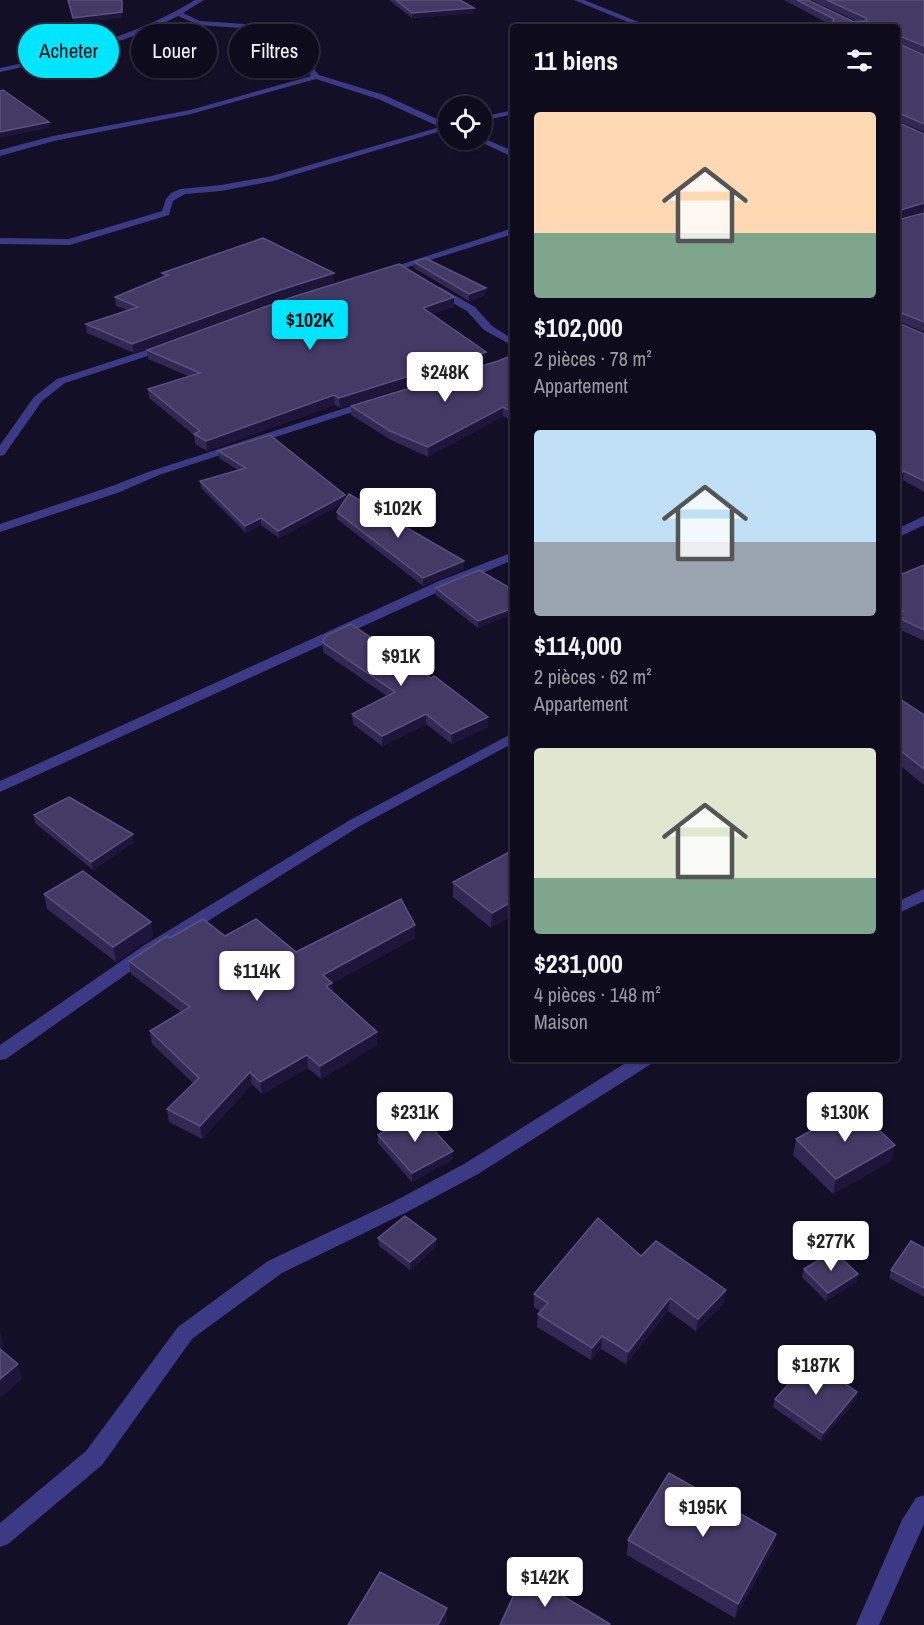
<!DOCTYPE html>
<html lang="fr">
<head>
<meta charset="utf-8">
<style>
  :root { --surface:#0e0b1c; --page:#1c1929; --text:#f1f3f6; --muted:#9b9ba3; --line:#2e2b3b; --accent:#00e5ff }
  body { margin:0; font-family:"Archivo Narrow",sans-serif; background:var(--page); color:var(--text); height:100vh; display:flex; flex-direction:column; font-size:22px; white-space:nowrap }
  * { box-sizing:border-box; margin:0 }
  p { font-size:20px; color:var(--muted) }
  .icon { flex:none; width:33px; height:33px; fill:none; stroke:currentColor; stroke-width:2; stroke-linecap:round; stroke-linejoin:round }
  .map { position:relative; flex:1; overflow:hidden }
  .drawer { position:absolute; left:510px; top:24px; width:390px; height:1038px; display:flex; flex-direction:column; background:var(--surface); border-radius:6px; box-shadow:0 2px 4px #0004,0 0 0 2px var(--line) }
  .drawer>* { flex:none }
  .banner { position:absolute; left:18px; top:24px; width:402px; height:54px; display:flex; gap:12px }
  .fabs { position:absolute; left:438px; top:96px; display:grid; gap:12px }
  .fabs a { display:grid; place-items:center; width:54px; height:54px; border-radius:50%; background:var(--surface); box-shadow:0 2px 4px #0004,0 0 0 2px var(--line); font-size:30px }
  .price { position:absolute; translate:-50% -51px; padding:0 14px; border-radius:6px; background:#fff; color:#222; font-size:20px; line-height:39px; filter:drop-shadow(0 2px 3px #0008) }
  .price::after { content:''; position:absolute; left:50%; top:36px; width:18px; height:14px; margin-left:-9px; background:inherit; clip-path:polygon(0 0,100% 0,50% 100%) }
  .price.current { background:var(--accent); color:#111 }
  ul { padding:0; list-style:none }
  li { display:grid; align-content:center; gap:12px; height:318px; padding:0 24px }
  li span { display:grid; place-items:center; height:186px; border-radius:6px; color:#555 }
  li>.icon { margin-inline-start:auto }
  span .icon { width:108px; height:108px; fill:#fffc; stroke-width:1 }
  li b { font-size:26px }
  h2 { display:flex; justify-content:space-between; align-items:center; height:72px; padding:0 24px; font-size:26px }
  .pill { padding:0 21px; border-radius:27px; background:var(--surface); box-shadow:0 2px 4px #0004,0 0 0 2px var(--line); font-size:21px; line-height:54px }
  .pill.current { background:var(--accent); color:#111 }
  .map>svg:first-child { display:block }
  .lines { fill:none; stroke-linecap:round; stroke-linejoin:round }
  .minor { fill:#3d3a85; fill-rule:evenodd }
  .wall { fill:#312854 }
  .shaded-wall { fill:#1d163a }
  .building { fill:#433a66; stroke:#5a527e; stroke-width:1.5 }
</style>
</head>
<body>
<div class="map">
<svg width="924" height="1625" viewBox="0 0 924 1625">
  <rect width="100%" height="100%" fill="#130f26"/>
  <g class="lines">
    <g class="minor">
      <path d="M195,0H204L183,13L200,21L259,25L299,51L319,75L384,95L448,124V129L273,181L221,191L185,194L173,201L169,215L70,245L0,244V238L69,239L162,211L166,199L171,193L180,189L221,185L272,176L440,127L378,99L316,79L191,114L54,141L0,156V150L53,136L190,110L311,76L293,55L254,29L199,25L178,16C122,45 62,59 0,72V68C69,53 134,37 195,0Z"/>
      <path d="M574,0H584L651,27H640Z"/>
      <path d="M513,110V114L482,121V117Z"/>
      <path d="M483,138L513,151V157L476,140Z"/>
      <path d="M513,228V234L389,273L381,271Z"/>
      <path d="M432,287H440L475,307L492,326L513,339V346L484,330L467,311L432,291Z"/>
      <path d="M165,344L170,347L169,349L65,383L42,401L4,455L0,456V445L34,397L57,379Z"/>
      <path d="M370,400L374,401V405L159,475L120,492L0,532V524L112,486L151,471Z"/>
      <path d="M924,516V525L897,538V529Z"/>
      <path d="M513,552V560L449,587L0,792V781L439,581Z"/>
      <path d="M513,733V743L360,826L155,954L6,1059L0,1060V1045L143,946L350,820Z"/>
      <path d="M924,889V901L897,914V902Z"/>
      <path d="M632,1059H654L651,1064L478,1174L407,1212L282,1273L192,1339L102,1465L8,1544L0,1547V1523L86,1451L178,1327L268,1261L393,1202L464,1164Z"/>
      <path d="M924,1495V1524L879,1625H856L902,1520L916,1498Z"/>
    </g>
  </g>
  <g class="wall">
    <path d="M389,0H460L474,13L412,18Z"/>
    <path d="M784,0H808L854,22H858L811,0H924V54L897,42L924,55V132L898,121H897L924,134V211L897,219V27L831,25Z"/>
    <path d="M924,213V332L897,321L898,323L924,334V492L903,480L897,483V220Z"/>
    <path d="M414,262L486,288L485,295L469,301L414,268Z"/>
    <path d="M513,265V276L511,275V266Z"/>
    <path d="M162,273H334V282L280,299L134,353L87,333L86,324L127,310L116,306L115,297L163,277Z"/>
    <path d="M454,297V306L432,314L486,361L340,408L335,405L207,451L195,444L194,435L149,398L148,389L188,376L148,359L147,350Z"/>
    <path d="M513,355V421L503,416L428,457L391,440L351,415V406L498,361Z"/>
    <path d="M218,451L345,495V500L464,569L423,586L337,519V512L343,503L279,538L261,525L246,533L201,488L200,481L238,470L219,458Z"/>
    <path d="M924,565V641L897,628V576Z"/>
    <path d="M436,588L513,590L478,628L436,595Z"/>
    <path d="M322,642L488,727L452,744L426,724L382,746L353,724L352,714L387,696L323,652Z"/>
    <path d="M897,697L924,715V785L897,763Z"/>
    <path d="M34,815L134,842L93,870L35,823Z"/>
    <path d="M513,850L491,928L453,897V882Z"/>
    <path d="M44,894L151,922L153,937L116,962L47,909Z"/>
    <path d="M225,936L296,952L415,938L332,983L333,992L377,1032V1045L321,1079L308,1068L262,1094L252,1084L202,1139L169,1122L167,1109L193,1083L152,1044L150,1031L181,1012L131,974L129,961L170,938Z"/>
    <path d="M378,1135L453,1159L412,1182L378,1143Z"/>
    <path d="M796,1139L891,1161L833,1194L793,1155Z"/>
    <path d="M378,1238L436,1247L410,1270L379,1246Z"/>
    <path d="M924,1248V1297L889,1278L891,1270Z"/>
    <path d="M641,1256L724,1303L696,1331L668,1311L626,1364L601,1349L591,1360L537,1327L538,1314L540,1311L534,1307V1294Z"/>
    <path d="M804,1269L858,1274L856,1282L826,1301L802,1277Z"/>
    <path d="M857,1392L856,1400L821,1441L773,1407L775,1399Z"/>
    <path d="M776,1534L773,1549L735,1618L627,1555L628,1540Z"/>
  </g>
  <g class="shaded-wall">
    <path d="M122,0V18L74,23L73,18Z"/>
    <path d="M474,8V13L412,18V13Z"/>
    <path d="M49,122V128L0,138V132Z"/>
    <path d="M924,203L923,211L897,219V211Z"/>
    <path d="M334,273V282L280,299L134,353L132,344L280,290Z"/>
    <path d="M486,288L485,295L469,301V294Z"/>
    <path d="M454,297V306L424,317L423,308Z"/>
    <path d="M486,352V361L340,408L339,398Z"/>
    <path d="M334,395L335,405L207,451L206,441Z"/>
    <path d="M503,407V416L428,457V447Z"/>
    <path d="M904,471L903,480L897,483V475Z"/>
    <path d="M345,495V502L279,538L278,531Z"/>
    <path d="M261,518V525L246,533L245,526Z"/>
    <path d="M464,561V569L423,586V578Z"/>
    <path d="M513,608V615L478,628V621Z"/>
    <path d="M426,714V724L382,746V736Z"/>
    <path d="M488,717V727L452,744L451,734Z"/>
    <path d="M133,834L134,842L93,870L91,862Z"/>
    <path d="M513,901V916L491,928L492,913Z"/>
    <path d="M151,922L153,937L116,962L113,947Z"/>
    <path d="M415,925V938L332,983L333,995L327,999L323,975Z"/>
    <path d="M377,1032V1045L321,1079L320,1066Z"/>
    <path d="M307,1055L308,1068L262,1094L260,1082Z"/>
    <path d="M250,1072L252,1084L202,1139L200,1126Z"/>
    <path d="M895,1145L891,1161L833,1194L836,1179Z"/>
    <path d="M453,1151V1159L412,1182V1173Z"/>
    <path d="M436,1239V1247L410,1270V1262Z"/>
    <path d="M858,1274L856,1282L826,1301L828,1293Z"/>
    <path d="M726,1290L724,1303L696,1331L698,1319Z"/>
    <path d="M670,1298L668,1311L626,1364L628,1352Z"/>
    <path d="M0,1332L4,1346L0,1349Z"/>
    <path d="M602,1336L601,1349L591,1360L592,1348Z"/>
    <path d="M18,1364L22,1379L0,1398V1379Z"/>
    <path d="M857,1392L856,1400L821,1441L823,1433Z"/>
    <path d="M776,1534L773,1549L735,1618L738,1604Z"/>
    <path d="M447,1608V1622L446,1625H438Z"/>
  </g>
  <g class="building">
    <path d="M68,0H122V12L73,18Z"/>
    <path d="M396,0H460L474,8L412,13Z"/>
    <path d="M797,0H808L854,22L867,21L866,18L827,0H924V46L897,35V27H830L834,19Z"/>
    <path d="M746,23L756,27H727Z"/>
    <path d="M897,42V43L924,55V124L899,113L897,115Z"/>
    <path d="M3,90L49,122L0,132V91Z"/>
    <path d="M897,121V122L924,134V203L897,211Z"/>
    <path d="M924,213V322L899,312L897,314V220Z"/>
    <path d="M263,238L334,273L280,290L132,344L86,324L138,307L115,297L168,275L162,273Z"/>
    <path d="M425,258L486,288L469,294L414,262Z"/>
    <path d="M399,264L454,297L423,308L486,352L339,398L334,395L206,441L194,434L200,431L148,389L200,373L147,350L289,298Z"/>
    <path d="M897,320L898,323L924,334V481L904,471L897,475Z"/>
    <path d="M513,355V412L503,407L428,447L390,431L351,406L498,361Z"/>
    <path d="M270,435L345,495L278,531L261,518L245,526L200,481L246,468L218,451Z"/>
    <path d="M349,494L464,561L423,578L337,512Z"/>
    <path d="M924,565V630L897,617V614L903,611L897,608V576Z"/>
    <path d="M479,570L513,590V608L478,621L436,588Z"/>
    <path d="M351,624L431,678L434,676L488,717L451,734L426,714L382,736L352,714L395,692L322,642L327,635Z"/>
    <path d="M897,697L924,715V769L897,748Z"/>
    <path d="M69,797L133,834L91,862L34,815Z"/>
    <path d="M513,850V901L492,913L453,882Z"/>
    <path d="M83,871L151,922L113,947L44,894Z"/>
    <path d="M401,899L415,925L323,975L332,983L326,986L377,1032L320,1066L307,1055L260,1082L250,1072L200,1126L167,1109L199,1078L150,1031L190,1007L129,961L167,936L170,938L203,919L225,936L256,919L296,952Z"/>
    <path d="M854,1107L895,1145L836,1179L796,1139Z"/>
    <path d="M418,1113L453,1151L412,1173L378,1135Z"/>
    <path d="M405,1216L436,1239L410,1262L378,1238Z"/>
    <path d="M598,1218L641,1256L656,1241L726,1290L698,1319L670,1298L628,1352L602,1336L592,1348L538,1314L548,1303L534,1294Z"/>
    <path d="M911,1241L924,1248V1288L891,1270Z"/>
    <path d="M834,1251L858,1274L828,1293L804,1269Z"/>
    <path d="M0,1349L18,1364L0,1379Z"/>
    <path d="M810,1360L857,1392L823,1433L775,1399Z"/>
    <path d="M669,1473L776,1534L738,1604L628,1540Z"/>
    <path d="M380,1572L447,1608L438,1625H348Z"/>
    <path d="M524,1573L610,1624L609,1625H500Z"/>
  </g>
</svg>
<div class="fabs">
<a><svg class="icon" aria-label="locate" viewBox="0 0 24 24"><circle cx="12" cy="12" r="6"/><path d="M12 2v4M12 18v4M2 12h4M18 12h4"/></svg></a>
</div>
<b class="price current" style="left:310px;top:351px">$102K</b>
<b class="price" style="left:445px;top:403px">$248K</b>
<b class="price" style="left:398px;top:539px">$102K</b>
<b class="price" style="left:401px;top:687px">$91K</b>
<b class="price" style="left:257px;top:1002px">$114K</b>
<b class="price" style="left:415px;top:1143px">$231K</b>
<b class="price" style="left:845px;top:1143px">$130K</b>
<b class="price" style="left:831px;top:1272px">$277K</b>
<b class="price" style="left:816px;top:1396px">$187K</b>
<b class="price" style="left:703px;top:1538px">$195K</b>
<b class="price" style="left:545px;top:1608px">$142K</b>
<div class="banner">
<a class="pill current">Acheter</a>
<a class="pill">Louer</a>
<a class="pill">Filtres</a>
</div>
<section class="drawer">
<h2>11 biens<svg class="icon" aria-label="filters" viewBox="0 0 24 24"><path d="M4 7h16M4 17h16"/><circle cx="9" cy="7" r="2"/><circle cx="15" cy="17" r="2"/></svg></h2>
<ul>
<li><span style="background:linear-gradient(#ffd9b3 65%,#7fa58c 0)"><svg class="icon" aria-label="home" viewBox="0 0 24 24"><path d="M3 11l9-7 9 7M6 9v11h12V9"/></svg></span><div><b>$102,000</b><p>2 pièces · 78 m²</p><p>Appartement</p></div></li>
<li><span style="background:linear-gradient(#bfe0f5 60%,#9aa5b1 0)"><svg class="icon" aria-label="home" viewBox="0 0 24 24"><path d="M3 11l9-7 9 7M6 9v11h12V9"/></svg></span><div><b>$114,000</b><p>2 pièces · 62 m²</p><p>Appartement</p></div></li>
<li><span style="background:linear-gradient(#dfe7d0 70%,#7fa58c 0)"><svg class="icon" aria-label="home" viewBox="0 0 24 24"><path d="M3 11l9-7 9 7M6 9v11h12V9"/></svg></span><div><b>$231,000</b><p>4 pièces · 148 m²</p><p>Maison</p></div></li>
</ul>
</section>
</div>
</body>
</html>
